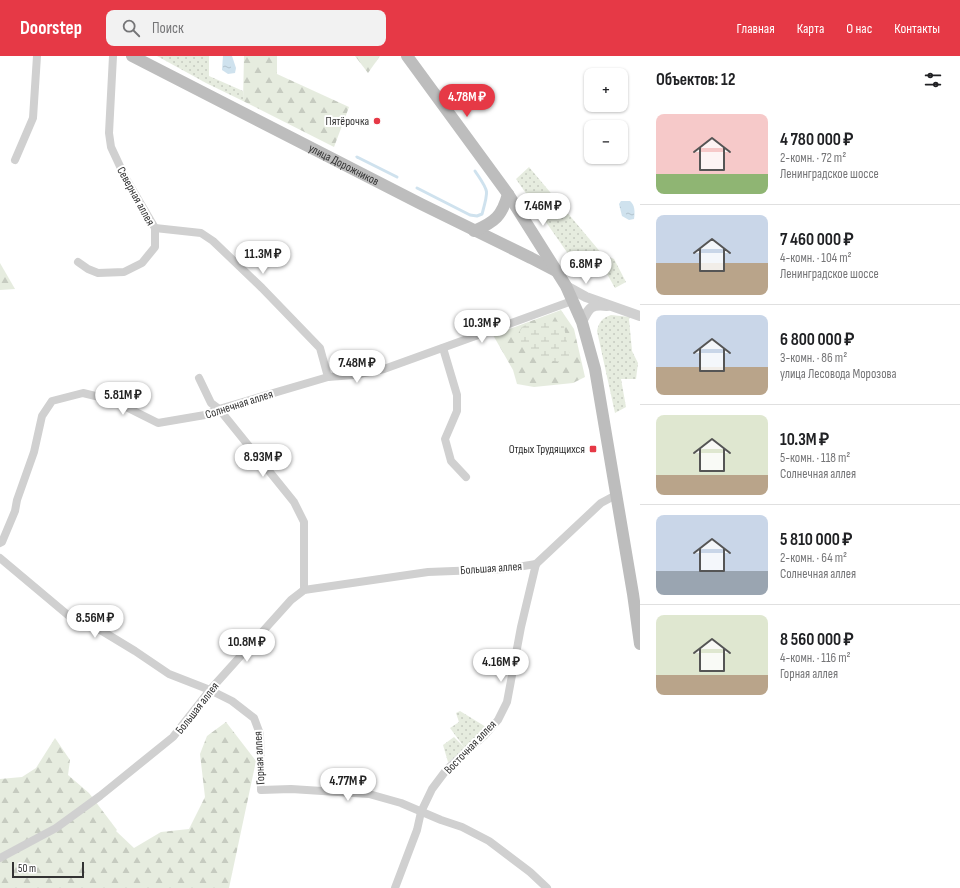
<!DOCTYPE html>
<html lang="ru">
<head>
<meta charset="utf-8">
<style>
  :root { --surface:#fff; --page:#f2f2f2; --text:#202124; --muted:#757577; --line:#e0e0e0; --accent:#e63946 }
  body { margin:0; font-family:"Sofia Sans Condensed",sans-serif; background:var(--page); color:var(--text); height:100vh; display:flex; flex-direction:column; font-size:15px; white-space:nowrap }
  * { box-sizing:border-box; margin:0 }
  p { font-size:13px; color:var(--muted) }
  .icon { flex:none; width:22px; height:22px; fill:none; stroke:currentColor; stroke-width:2; stroke-linecap:round; stroke-linejoin:round }
  .map { position:relative; flex:1; overflow:hidden }
  .drawer { display:flex; flex-direction:column; background:var(--surface); width:320px }
  .drawer>* { flex:none }
  .controls { position:absolute; left:584px; top:12px; display:grid; gap:8px }
  .controls a { display:grid; place-items:center; width:44px; height:44px; border-radius:8px; background:var(--surface); box-shadow:0 1px 3px #0004; font-size:20px }
  .scale { position:absolute; left:12px; bottom:10px; width:72px; box-sizing:border-box; padding-left:4px; border:2px solid #333; border-top:0; font-size:11px; line-height:14px; white-space:nowrap; color:#333; -webkit-text-stroke:3px #fff; paint-order:stroke }
  .price { position:absolute; translate:-50% -34px; padding:0 9px; border-radius:14px; background:#fff; color:#222; font-size:13px; line-height:26px; filter:drop-shadow(0 1px 2px #0008) }
  .price::after { content:''; position:absolute; left:50%; top:24px; width:12px; height:9px; margin-left:-6px; background:inherit; clip-path:polygon(0 0,100% 0,50% 100%) }
  .price.selected { background:var(--accent); color:#fff }
  ul { padding:0; list-style:none }
  li { display:flex; align-items:center; gap:12px; height:100px; padding:0 16px }
  li+li { border-top:1px solid var(--line) }
  li span { display:grid; place-items:center; flex:none; width:112px; height:80px; border-radius:8px; color:#555 }
  li>.icon { margin-inline-start:auto }
  span .icon { width:48px; height:48px; fill:#fffc; stroke-width:1 }
  li b { font-size:17px }
  h2 { display:flex; justify-content:space-between; align-items:center; height:48px; padding:0 16px; font-size:17px }
  header { display:flex; align-items:center; gap:24px; box-sizing:border-box; height:56px; padding:0 20px; background:var(--accent); color:#fff }
  header strong { font-size:19px }
  nav { display:flex; gap:22px; margin-inline-start:auto; font-size:14px }
  .search { width:280px; height:36px; background:var(--page); display:flex; align-items:center; gap:10px; box-sizing:border-box; padding:0 14px; border-radius:8px; color:var(--muted); font-size:15px }
  main { display:flex; flex:1; min-height:0 }
  .map>svg:first-child { display:block }
  .grass { fill:url(#grass-dots) }
  .forest { fill:url(#forest-firs) }
  .wetland { fill:url(#wetland-marsh) }
  .water { fill:url(#water-ripples) }
  .lines { fill:none; stroke-linecap:round; stroke-linejoin:round }
  .stream { stroke:#cfe2ee; stroke-width:3 }
  .minor { stroke:#d0d0d0; stroke-width:8 }
  .tertiary { stroke:#d0d0d0; stroke-width:10 }
  .secondary { stroke:#bdbdbd; stroke-width:12 }
  .poi-dot { fill:#e63946; stroke:#fff; stroke-width:1.5 }
  .labels { text-anchor:middle; stroke-width:4; stroke-linejoin:round; paint-order:stroke }
  .poi-label { font-size:12px; fill:#333; stroke:#fff; text-anchor:end }
  .street-label { font-size:12px; fill:#333; stroke:#fff }
</style>
</head>
<body>
<header>
<strong>Doorstep</strong>
<div class="search"><svg class="icon" aria-label="search" viewBox="0 0 24 24"><circle cx="10" cy="10" r="6"/><path d="M15 15l6 6"/></svg>Поиск</div>
<nav><a>Главная</a><a>Карта</a><a>О нас</a><a>Контакты</a></nav>
</header>
<main>
<div class="map">
<svg width="640" height="832" viewBox="0 0 640 832">
  <defs>
    <pattern id="grass-dots" width="8" height="8" patternUnits="userSpaceOnUse"><rect width="8" height="8" fill="#e6ecdf"/><path d="M2 2h.1M6 6h.1" fill="none" stroke="#c6cbc0" stroke-width="1.8" stroke-linecap="round"/></pattern>
    <pattern id="forest-firs" width="22" height="20" patternUnits="userSpaceOnUse"><rect width="22" height="20" fill="#e6ecdf"/><path d="M5 1l3.5 6h-7zM16 11l3.5 6h-7z" fill="#c6cbc0"/></pattern>
    <pattern id="wetland-marsh" width="20" height="14" patternUnits="userSpaceOnUse"><rect width="20" height="14" fill="#e6ecdf"/><path d="M1 5h8M5 5V1M11 12h8M15 12V8" fill="none" stroke="#c6cbc0"/></pattern>
    <pattern id="water-ripples" width="26" height="14" patternUnits="userSpaceOnUse"><rect width="26" height="14" fill="#cfe2ee"/><path d="M2 4q2-2 4 0t4 0M15 11q2-2 4 0t4 0" fill="none" stroke="#b2c2cd"/></pattern>
  </defs>
  <rect width="100%" height="100%" fill="#fff"/>
  <g class="grass">
    <path d="M157,0H209V20L243,35V45L206,27Z"/>
    <path d="M529,111L602,198L614,203L626,226L615,232C608,220 597,195 580,199C577,199 574,201 571,202L516,123Z"/>
    <path d="M611,259L630,261L629,263L632,295L638,307L636,323H621L626,351L615,357L597,275C599,266 602,262 611,259Z"/>
    <path d="M460,655L486,671L467,693L448,706L443,689L454,681L464,691L450,672L459,666L456,657Z"/>
  </g>
  <g class="forest">
    <path d="M244,0H277V18L349,51L334,91L243,45Z"/>
    <path d="M355,0H380L368,17Z"/>
    <path d="M0,207L15,233L0,234Z"/>
    <path d="M561,254L574,273L585,321L573,327L534,331L517,328L513,314L493,279Z"/>
    <path d="M226,666L256,705L229,832H0V723L22,721L36,712L55,682L70,704L68,719L89,737L117,774L116,775L134,792L161,776L189,773L205,741L200,698L207,680Z"/>
  </g>
  <path class="wetland" d="M544,265L563,266L570,301L561,307L539,301L521,288L520,275L523,270Z"/>
  <g class="water">
    <path d="M223,0H232L236,12L235,17L228,18L222,14Z"/>
    <path d="M621,145H630C635,149 635,156 634,163L629,164L622,160L619,148Z"/>
  </g>
  <g class="lines">
    <g class="stream">
      <path d="M357,101L397,121"/>
      <path d="M417,132L470,159L477,160L482,158C489,133 489,136 475,115"/>
    </g>
    <g class="minor">
      <path d="M15,104L33,62L37,0"/>
      <path d="M155,172L201,177L213,185L262,232L320,292L328,321"/>
      <path d="M78,206L88,213L98,217L124,216L142,207L155,191V172L125,121L111,91L109,77L113,0"/>
      <path d="M443,292L457,339V355L445,383L451,405L466,421"/>
      <path d="M199,322L211,347L219,353L294,446L304,466V534"/>
      <path d="M0,487L2,486L15,455L17,444L34,396L42,360L52,345L83,337L112,344L158,367L205,359L219,353L328,321L354,319L384,313L572,245"/>
      <path d="M0,502L75,565L102,575L135,595L169,618L210,634L232,645L254,662L260,678L261,734L291,733L369,738L401,747L441,764L462,771L489,785L530,816L547,832"/>
      <path d="M0,802L56,772L100,740L173,681L210,634L291,544L304,534L428,516L505,513L536,508"/>
      <path d="M395,832L417,774L421,756L432,733L447,713L485,679L498,664L507,646L521,571L536,508L601,447L616,439"/>
    </g>
    <g class="tertiary">
      <path d="M566,230L586,241L640,260"/>
      <path d="M582,266C589,252 590,248 607,250"/>
    </g>
    <g class="secondary">
      <path id="s1" d="M132,0L421,148L531,202L556,215"/>
      <path d="M407,0L508,138L566,230L582,266L595,313L633,538L640,588"/>
      <path d="M474,175C495,166 502,160 508,138"/>
    </g>
  </g>
  <g class="poi-dot">
    <circle cx="377" cy="65" r="4"/>
    <rect x="589" y="389" width="8" height="8" rx="2"/>
  </g>
  <g class="labels">
    <g class="poi-label">
      <text x="369" y="69">Пятёрочка</text>
      <text x="585" y="397">Отдых Трудящихся</text>
    </g>
    <g class="street-label">
      <text dy="4" stroke="none"><textPath href="#s1" startOffset="238">улица Дорожников</textPath></text>
      <text transform="translate(136 140) rotate(61)" y="4">Северная аллея</text>
      <text transform="translate(239 348) rotate(-18)" y="4">Солнечная аллея</text>
      <text transform="translate(491 512) rotate(-4)" y="4">Большая аллея</text>
      <text transform="translate(197 652) rotate(-52)" y="4">Большая аллея</text>
      <text transform="translate(470 691) rotate(-46)" y="4">Восточная аллея</text>
      <text transform="translate(259 702) rotate(-93)" y="4">Горная аллея</text>
    </g>
  </g>
</svg>
<div class="controls">
<a>+</a>
<a>−</a>
</div>
<div class="scale">50 m</div>
<b class="price selected" style="left:467px;top:62px">4.78M ₽</b>
<b class="price" style="left:543px;top:171px">7.46M ₽</b>
<b class="price" style="left:263px;top:219px">11.3M ₽</b>
<b class="price" style="left:586px;top:229px">6.8M ₽</b>
<b class="price" style="left:482px;top:288px">10.3M ₽</b>
<b class="price" style="left:357px;top:328px">7.48M ₽</b>
<b class="price" style="left:123px;top:360px">5.81M ₽</b>
<b class="price" style="left:263px;top:422px">8.93M ₽</b>
<b class="price" style="left:95px;top:583px">8.56M ₽</b>
<b class="price" style="left:247px;top:607px">10.8M ₽</b>
<b class="price" style="left:501px;top:627px">4.16M ₽</b>
<b class="price" style="left:348px;top:746px">4.77M ₽</b>
</div>
<section class="drawer">
<h2>Объектов: 12<svg class="icon" aria-label="filters" viewBox="0 0 24 24"><path d="M4 7h16M4 17h16"/><circle cx="9" cy="7" r="2"/><circle cx="15" cy="17" r="2"/></svg></h2>
<ul>
<li><span style="background:linear-gradient(#f6c9c9 75%,#8fb573 0)"><svg class="icon" aria-label="home" viewBox="0 0 24 24"><path d="M3 11l9-7 9 7M6 9v11h12V9"/></svg></span><div><b>4 780 000 ₽</b><p>2-комн. · 72 m²</p><p>Ленинградское шоссе</p></div></li>
<li><span style="background:linear-gradient(#c9d6e8 60%,#b9a48a 0)"><svg class="icon" aria-label="home" viewBox="0 0 24 24"><path d="M3 11l9-7 9 7M6 9v11h12V9"/></svg></span><div><b>7 460 000 ₽</b><p>4-комн. · 104 m²</p><p>Ленинградское шоссе</p></div></li>
<li><span style="background:linear-gradient(#c9d6e8 65%,#b9a48a 0)"><svg class="icon" aria-label="home" viewBox="0 0 24 24"><path d="M3 11l9-7 9 7M6 9v11h12V9"/></svg></span><div><b>6 800 000 ₽</b><p>3-комн. · 86 m²</p><p>улица Лесовода Морозова</p></div></li>
<li><span style="background:linear-gradient(#dfe7d0 75%,#b9a48a 0)"><svg class="icon" aria-label="home" viewBox="0 0 24 24"><path d="M3 11l9-7 9 7M6 9v11h12V9"/></svg></span><div><b>10.3M ₽</b><p>5-комн. · 118 m²</p><p>Солнечная аллея</p></div></li>
<li><span style="background:linear-gradient(#c9d6e8 70%,#9aa5b1 0)"><svg class="icon" aria-label="home" viewBox="0 0 24 24"><path d="M3 11l9-7 9 7M6 9v11h12V9"/></svg></span><div><b>5 810 000 ₽</b><p>2-комн. · 64 m²</p><p>Солнечная аллея</p></div></li>
<li><span style="background:linear-gradient(#dfe7d0 75%,#b9a48a 0)"><svg class="icon" aria-label="home" viewBox="0 0 24 24"><path d="M3 11l9-7 9 7M6 9v11h12V9"/></svg></span><div><b>8 560 000 ₽</b><p>4-комн. · 116 m²</p><p>Горная аллея</p></div></li>
</ul>
</section>
</main>
</body>
</html>
